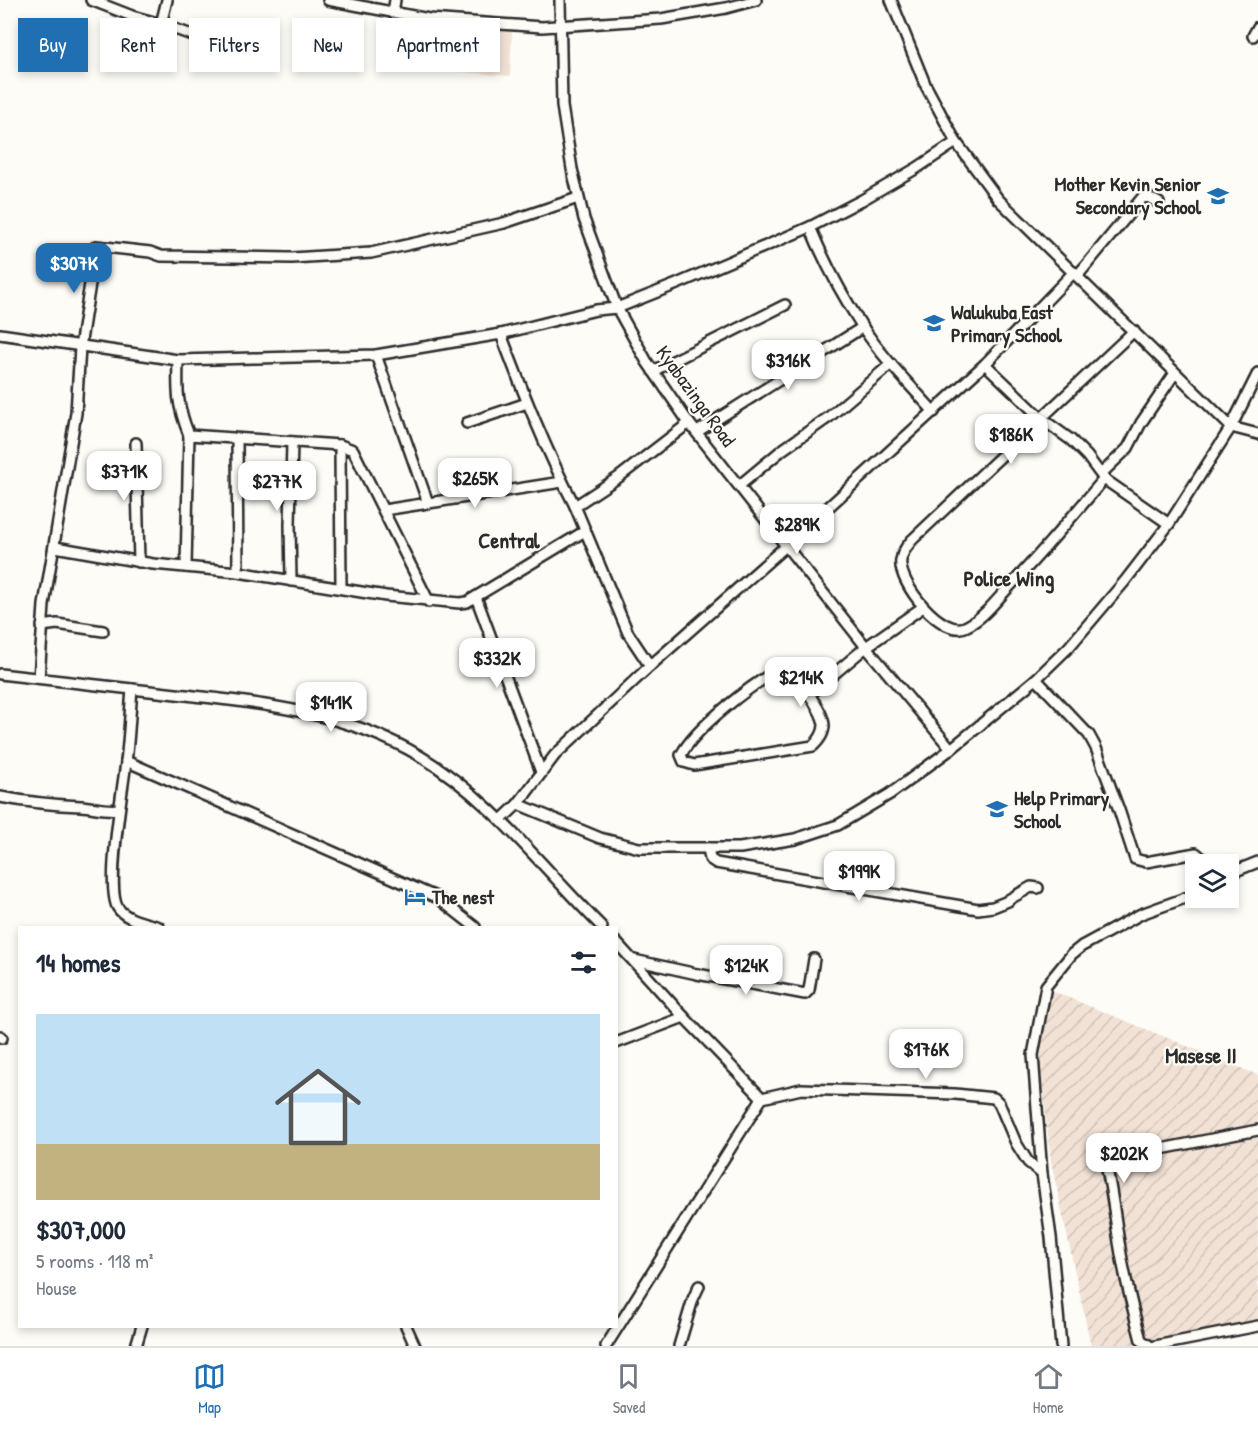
<!DOCTYPE html>
<html lang="en">
<head>
<meta charset="utf-8">
<style>
  :root { --surface:#fff; --page:#f2f2f3; --text:#1f2937; --muted:#747a83; --line:#e0e1e3; --accent:#1f6fb2 }
  body { margin:0; font-family:"Patrick Hand",sans-serif; background:var(--page); color:var(--text); height:100vh; display:flex; flex-direction:column; font-size:22px; white-space:nowrap }
  * { box-sizing:border-box; margin:0 }
  p { font-size:20px; color:var(--muted) }
  .icon { flex:none; width:33px; height:33px; fill:none; stroke:currentColor; stroke-width:2; stroke-linecap:round; stroke-linejoin:round }
  .map { position:relative; flex:1; overflow:hidden }
  .details { position:absolute; left:18px; top:926px; width:600px; height:402px; display:flex; flex-direction:column; background:var(--surface); border-radius:0px; box-shadow:0 3px 9px #0003 }
  .details>* { flex:none }
  .guide { position:absolute; left:18px; top:18px; width:600px; height:54px; display:flex; gap:12px }
  .controls { position:absolute; left:1185px; top:854px; display:grid; gap:12px }
  .controls a { display:grid; place-items:center; width:54px; height:54px; border-radius:0px; background:var(--surface); box-shadow:0 3px 9px #0003; font-size:30px }
  .price { position:absolute; translate:-50% -51px; padding:0 14px; border-radius:12px; background:#fff; color:#222; font-size:20px; line-height:39px; filter:drop-shadow(0 2px 3px #0008) }
  .price::after { content:''; position:absolute; left:50%; top:36px; width:18px; height:14px; margin-left:-9px; background:inherit; clip-path:polygon(0 0,100% 0,50% 100%) }
  .price.on { background:var(--accent); color:#fff }
  ul { padding:0; list-style:none }
  li { display:grid; align-content:center; gap:12px; height:318px; padding:0 18px }
  li span { display:grid; place-items:center; height:186px; border-radius:0px; color:#555 }
  li>.icon { margin-inline-start:auto }
  span .icon { width:108px; height:108px; fill:#fffc; stroke-width:1 }
  li b { font-size:26px }
  h2 { display:flex; justify-content:space-between; align-items:center; height:72px; padding:0 18px; font-size:26px }
  .pill { padding:0 21px; border-radius:0px; background:var(--surface); box-shadow:0 3px 9px #0003; font-size:21px; line-height:54px }
  .pill.on { background:var(--accent); color:#fff }
  .menu { display:flex; justify-content:space-around; align-items:center; height:84px; border-top:2px solid var(--line); background:var(--surface); font-size:16px; color:var(--muted) }
  .menu a { display:grid; justify-items:center; gap:3px }
  .menu .on { color:var(--accent) }
  .map>svg:first-child { display:block }
  .built { fill:#f2e2d6 }
  .industrial { fill:url(#industrial-furrows) }
  .lines { fill:none; stroke-linecap:round; stroke-linejoin:round }
  .minor-casing { stroke:#2b2b2b; stroke-width:14 }
  .minor { stroke:#fdfcf7; stroke-width:9 }
  .labels { text-anchor:middle; stroke-width:4.5; stroke-linejoin:round; paint-order:stroke }
  .poi-label { font-size:20px; font-weight:bold; fill:#2b2b2b; stroke:#fdfcf7; text-anchor:start }
  .street-label { font-size:20px; fill:#2b2b2b; stroke:#fdfcf7 }
  .quarter-label { font-size:22px; font-weight:bold; fill:#2b2b2b; stroke:#fdfcf7 }
</style>
</head>
<body>
<div class="map">
<svg width="1258" height="1346" viewBox="0 0 1258 1346">
  <defs>
    <pattern id="industrial-furrows" width="10" height="10" patternUnits="userSpaceOnUse" patternTransform="scale(1.5)"><rect width="10" height="10" fill="#f2e2d6"/><path d="M-1 1l2-2M0 10L10 0M9 11l2-2" fill="none" stroke="#d0c2b8"/></pattern>
  </defs>
  <rect width="100%" height="100%" fill="#fdfcf7"/>
  <filter id="ink" filterUnits="userSpaceOnUse"><feTurbulence type="fractalNoise" baseFrequency=".0167" numOctaves="2"/><feDisplacementMap in="SourceGraphic" scale="12" xChannelSelector="R" yChannelSelector="G"/><feConvolveMatrix kernelMatrix="1 2 1 2 8 2 1 2 1" color-interpolation-filters="sRGB"/></filter>
  <g filter="url(#ink)">
    <path class="built" d="M425,24L512,31L510,76L421,68Z"/>
    <path class="industrial" d="M1045,988L1258,1075V1326L1173,1346H1091L1051,1161L1039,1057Z"/>
    <g class="lines">
      <defs>
        <g id="minor">
          <path d="M91,0L132,16L161,24"/>
          <path d="M167,0L161,24L259,59"/>
          <path d="M328,0L429,19L542,27L661,19L726,8L756,0"/>
          <path d="M560,0L562,106L572,169L584,219L617,308L647,362L689,423L866,647L951,749"/>
          <path d="M891,0L925,84L956,142L998,199L1231,427L1258,434"/>
          <path d="M393,13L395,0"/>
          <path d="M1253,36L1258,27"/>
          <path d="M810,227C824,261 842,295 862,326C882,357 909,384 934,412"/>
          <path d="M1078,275L1142,198L1148,197L1159,203"/>
          <path d="M0,334L178,360L376,355L501,334L596,310L617,308L677,284L810,227L862,200L917,168L956,142"/>
          <path d="M501,334C523,392 546,451 575,506"/>
          <path d="M376,355L428,503"/>
          <path d="M178,360C177,392 177,405 189,435L340,445L353,450L429,602"/>
          <path d="M985,364L1042,419L1071,440L1087,456L1104,479L1169,524"/>
          <path d="M653,371L785,305"/>
          <path d="M467,423L527,403"/>
          <path d="M697,432L863,327"/>
          <path d="M237,439L238,572"/>
          <path d="M136,443L139,562"/>
          <path d="M340,445L341,588"/>
          <path d="M1101,474L1128,448L1141,423L1175,373"/>
          <path d="M1104,479C1072,517 1041,554 1007,589C995,602 983,618 967,626C943,640 897,582 901,560C902,552 907,546 912,540L1134,331"/>
          <path d="M740,485L782,450L829,417L891,364"/>
          <path d="M384,510L562,482"/>
          <path d="M55,547L153,564L238,572L386,596L460,603L467,602L585,531"/>
          <path d="M186,567L189,435"/>
          <path d="M291,581L290,525L292,442"/>
          <path d="M476,597L541,772"/>
          <path d="M42,626L57,624L103,631"/>
          <path d="M650,666L628,633L575,506L619,477L689,423"/>
          <path d="M780,669C795,671 823,710 824,725C824,734 819,740 813,746L694,765L684,762L681,755C696,727 752,684 780,669Z"/>
          <path d="M0,674C59,681 117,687 176,694C260,703 347,712 420,756C492,799 543,869 602,927"/>
          <path d="M39,678L44,605L76,413L80,347L96,246L150,252L161,256L292,258L371,253L504,223L578,198"/>
          <path d="M1036,679L1089,735L1096,748L1119,810L1135,859L1146,862L1196,853L1209,864"/>
          <path d="M132,689C130,713 129,738 126,762C123,788 105,889 118,908C126,920 147,923 159,927"/>
          <path d="M809,695L866,647L923,607"/>
          <path d="M126,761L438,898L475,927"/>
          <path d="M0,797C27,802 54,805 81,806C95,807 106,811 119,809"/>
          <path d="M518,804L600,838L639,848H740L795,839L838,825L890,794L951,749L1036,679L1069,647L1125,581L1169,524L1231,427L1258,373"/>
          <path d="M501,820L518,804L555,755L650,666L787,545L985,364L1074,272"/>
          <path d="M708,848L710,859L716,863L978,909L993,907L1008,901V900L1031,887L1038,888"/>
          <path d="M1228,874L1258,862"/>
          <path d="M634,960L697,974L805,994L809,990L814,959"/>
          <path d="M0,1036L2,1038"/>
          <path d="M616,1043L684,1017"/>
          <path d="M762,1098L801,1089L955,1094L994,1098L999,1103L1016,1143L1028,1162L1042,1174"/>
          <path d="M406,1326L415,1346"/>
          <path d="M136,1346L142,1326"/>
          <path d="M606,1346L762,1098L684,1017L616,942"/>
          <path d="M679,1346L693,1299L699,1286"/>
          <path d="M1061,1346L1051,1237L1042,1174L1033,1055L1046,986L1072,954L1082,946L1141,914L1196,894"/>
          <path d="M1150,1346L1141,1340C1133,1310 1125,1279 1120,1248C1115,1219 1112,1189 1105,1160L1258,1130"/>
          <path d="M1155,1346L1258,1326"/>
        </g>
      </defs>
      <use href="#minor" class="minor-casing"/>
      <use href="#minor" class="minor"/>
    </g>
  </g>
  <defs>
    <symbol id="school-bare" viewBox="-9 -9 18 18"><path d="M0-5L7-2L0 1L-7-2ZM-4 1L0 2.5L4 1V4Q0 6-4 4Z" fill="#1f6fb2" stroke="#fdfcf7" stroke-width="2.5" paint-order="stroke"/></symbol>
    <symbol id="hotel-bare" viewBox="-9 -9 18 18"><path d="M-6-4.5h1.5V1H6V5H4.5V3h-9V5H-6ZM-4 0a1.8 1.8 0 1 1 3.6 0ZM.5 0V-2.5h3Q6-2.5 6 0Z" fill="#1f6fb2" stroke="#fdfcf7" stroke-width="2.5" paint-order="stroke"/></symbol>
  </defs>
  <g fill-rule="evenodd">
    <use href="#school-bare" x="1203" y="181" width="30" height="30"/>
    <use href="#school-bare" x="919" y="308" width="30" height="30"/>
    <use href="#school-bare" x="982" y="794" width="30" height="30"/>
    <use href="#hotel-bare" x="400" y="882" width="30" height="30"/>
  </g>
  <g class="labels">
    <g class="poi-label">
      <text x="1201" y="191" text-anchor="end">Mother Kevin Senior<tspan x="1201" dy="23">Secondary School</tspan></text>
      <text x="951" y="319">Walukuba East<tspan x="951" dy="23">Primary School</tspan></text>
      <text x="1014" y="805">Help Primary<tspan x="1014" dy="23">School</tspan></text>
      <text x="432" y="904">The nest</text>
    </g>
    <g class="street-label">
      <text transform="translate(696 396) rotate(54)" y="7">Kyabazinga Road</text>
    </g>
    <g class="quarter-label">
      <text x="509" y="548">Central</text>
      <text x="1009" y="586">Police Wing</text>
      <text x="1201" y="1063">Masese II</text>
    </g>
  </g>
</svg>
<div class="controls">
<a><svg class="icon" aria-label="layers" viewBox="0 0 24 24"><path d="M12 4l9 5-9 5-9-5zM3 14l9 5 9-5"/></svg></a>
</div>
<b class="price on" style="left:74px;top:294px">$307K</b>
<b class="price" style="left:788px;top:391px">$316K</b>
<b class="price" style="left:1011px;top:465px">$186K</b>
<b class="price" style="left:124px;top:502px">$371K</b>
<b class="price" style="left:475px;top:509px">$265K</b>
<b class="price" style="left:277px;top:512px">$277K</b>
<b class="price" style="left:797px;top:555px">$289K</b>
<b class="price" style="left:497px;top:689px">$332K</b>
<b class="price" style="left:801px;top:708px">$214K</b>
<b class="price" style="left:331px;top:733px">$141K</b>
<b class="price" style="left:859px;top:902px">$199K</b>
<b class="price" style="left:746px;top:996px">$124K</b>
<b class="price" style="left:926px;top:1080px">$176K</b>
<b class="price" style="left:1124px;top:1184px">$202K</b>
<div class="guide">
<a class="pill on">Buy</a>
<a class="pill">Rent</a>
<a class="pill">Filters</a>
<a class="pill">New</a>
<a class="pill">Apartment</a>
</div>
<section class="details">
<h2>14 homes<svg class="icon" aria-label="filters" viewBox="0 0 24 24"><path d="M4 7h16M4 17h16"/><circle cx="9" cy="7" r="2"/><circle cx="15" cy="17" r="2"/></svg></h2>
<ul>
<li><span style="background:linear-gradient(#bfe0f5 70%,#c2b280 0)"><svg class="icon" aria-label="home" viewBox="0 0 24 24"><path d="M3 11l9-7 9 7M6 9v11h12V9"/></svg></span><div><b>$307,000</b><p>5 rooms · 118 m²</p><p>House</p></div></li>
</ul>
</section>
</div>
<nav class="menu">
<a class="on"><svg class="icon" aria-label="map" viewBox="0 0 24 24"><path d="M3 6l6-2 6 2 6-2v14l-6 2-6-2-6 2zM9 4v14M15 6v14"/></svg>Map</a>
<a><svg class="icon" aria-label="saved" viewBox="0 0 24 24"><path d="M7 4h10v16l-5-4-5 4z"/></svg>Saved</a>
<a><svg class="icon" aria-label="home" viewBox="0 0 24 24"><path d="M3 11l9-7 9 7M6 9v11h12V9"/></svg>Home</a>
</nav>
</body>
</html>
